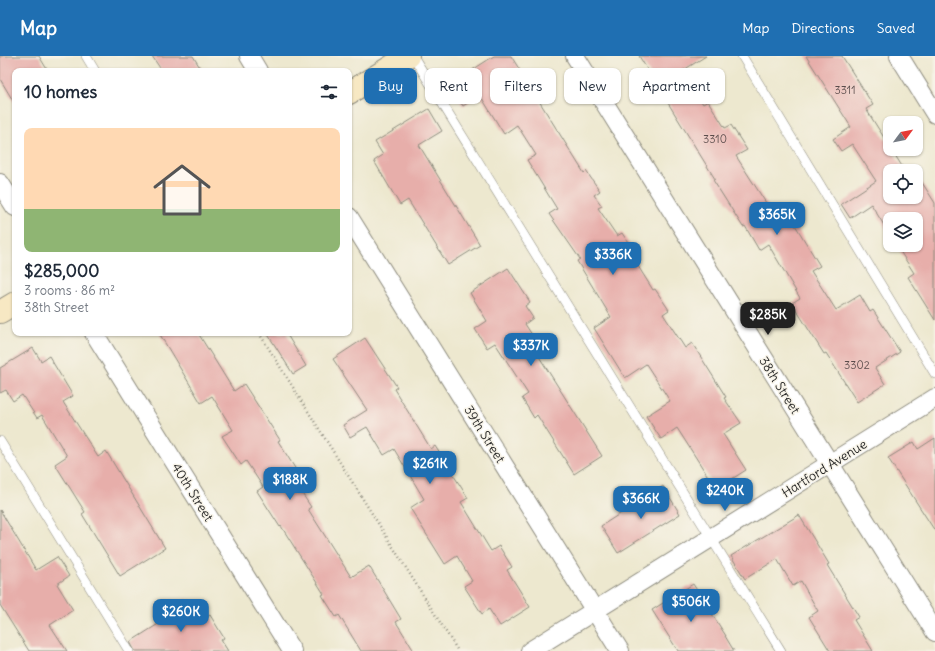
<!DOCTYPE html>
<html lang="en">
<head>
<meta charset="utf-8">
<style>
  :root { --surface:#fff; --page:#f6f6f7; --text:#1f2937; --muted:#747a83; --line:#e0e1e3; --accent:#1f6fb2 }
  body { margin:0; font-family:Delius,sans-serif; background:var(--page); color:var(--text); height:100vh; display:flex; flex-direction:column; font-size:15px; white-space:nowrap }
  * { box-sizing:border-box; margin:0 }
  p { font-size:13px; color:var(--muted) }
  .icon { flex:none; width:22px; height:22px; fill:none; stroke:currentColor; stroke-width:2; stroke-linecap:round; stroke-linejoin:round }
  .map { position:relative; flex:1; overflow:hidden }
  .details { position:absolute; left:12px; top:12px; width:340px; height:268px; display:flex; flex-direction:column; background:var(--surface); border-radius:8px; box-shadow:0 1px 3px #0004 }
  .details>* { flex:none }
  .hud { position:absolute; left:364px; top:12px; width:380px; height:36px; display:flex; gap:8px }
  .needle { width:26px; rotate:58deg }
  .controls { position:absolute; left:883px; top:60px; display:grid; gap:8px }
  .controls a { display:grid; place-items:center; width:40px; height:40px; border-radius:8px; background:var(--surface); box-shadow:0 1px 3px #0004; font-size:20px }
  .price { position:absolute; translate:-50% -34px; padding:0 9px; border-radius:8px; background:var(--accent); color:#fff; font-size:13px; line-height:26px; filter:drop-shadow(0 1px 2px #0008) }
  .price::after { content:''; position:absolute; left:50%; top:24px; width:12px; height:9px; margin-left:-6px; background:inherit; clip-path:polygon(0 0,100% 0,50% 100%) }
  .price.current { background:#222; color:#fff }
  ul { padding:0; list-style:none }
  li { display:grid; align-content:center; gap:8px; height:212px; padding:0 12px }
  li+li { border-top:1px solid var(--line) }
  li span { display:grid; place-items:center; height:124px; border-radius:8px; color:#555 }
  li>.icon { margin-inline-start:auto }
  span .icon { width:72px; height:72px; fill:#fffc; stroke-width:1 }
  li b { font-size:17px }
  h2 { display:flex; justify-content:space-between; align-items:center; height:48px; padding:0 12px; font-size:17px }
  .pill { padding:0 14px; border-radius:8px; background:var(--surface); box-shadow:0 1px 3px #0004; font-size:14px; line-height:36px }
  .pill.current { background:var(--accent); color:#fff }
  header { display:flex; align-items:center; gap:24px; box-sizing:border-box; height:56px; padding:0 20px; background:var(--accent); color:#fff }
  header strong { font-size:19px }
  nav { display:flex; gap:22px; margin-inline-start:auto; font-size:14px }
  .map>svg:first-child { display:block }
  .building { fill:#e7aeaa }
  .lines { fill:none; stroke-linecap:round; stroke-linejoin:round }
  .service-casing { stroke:#8c8a7d; stroke-width:10 }
  .minor-casing { stroke:#8c8a7d; stroke-width:20 }
  .secondary-casing { stroke:#8c8a7d; stroke-width:24 }
  .path { stroke:#8c8a7d; stroke-width:2.5; stroke-dasharray:1 3; stroke-linecap:butt }
  .service { stroke:#fff; stroke-width:9 }
  .minor { stroke:#fff; stroke-width:18 }
  .secondary { stroke:#f7e8c3; stroke-width:22 }
  .labels { text-anchor:middle; stroke-width:3; stroke-linejoin:round; paint-order:stroke }
  .number-label { font-size:11px; fill:#5a4c4b }
  .street-label { font-size:13px; fill:#2b2b2b; stroke:#f7f3e8 }
</style>
</head>
<body>
<header>
<strong>Map</strong>
<nav><a>Map</a><a>Directions</a><a>Saved</a></nav>
</header>
<div class="map">
<svg width="935" height="595" viewBox="0 0 935 595">
  <rect width="100%" height="100%" fill="#f7f3e8"/>
  <filter id="ink" filterUnits="userSpaceOnUse"><feTurbulence type="fractalNoise" baseFrequency=".025" numOctaves="2"/><feDisplacementMap in="SourceGraphic" scale="8" xChannelSelector="R" yChannelSelector="G"/><feConvolveMatrix kernelMatrix="1 2 1 2 8 2 1 2 1" color-interpolation-filters="sRGB"/></filter>
  <filter id="wash" filterUnits="userSpaceOnUse"><feTurbulence type="fractalNoise" baseFrequency=".012" numOctaves="4" result="noise"/><feDisplacementMap in="SourceGraphic" scale="16" xChannelSelector="R" yChannelSelector="G"/><feGaussianBlur stdDeviation="0.9" result="paint"/><feColorMatrix in="noise" values="0 0 0 0 0 0 0 0 0 0 0 0 0 0 0 0 0 1.4 0 .05"/><feComposite in="paint" operator="in"/></filter>
  <g filter="url(#wash)">
    <rect width="100%" height="100%" fill="#ede8cf"/>
    <g id="blocks">
      <g class="building">
        <path d="M0,0H39L48,15H15V48L0,23Z"/>
        <path d="M152,0H193L202,15H162Z"/>
        <path d="M494,0H511L584,117L586,115L600,135L594,139L602,150L598,152L617,180L622,177L635,197L631,199L653,234L655,233L669,254L663,258L685,292L692,287L726,341L724,342L741,367L723,378L746,414L716,433L677,372L661,383L646,360L670,345L646,308L625,322L594,272L611,261L577,205L580,203L549,158L557,153L527,104L536,99L517,69L504,78L480,39L463,50L449,29Z"/>
        <path d="M639,0H706L682,15L703,48L708,45L725,72L731,69L747,94L736,100L775,161L786,154L820,210L811,215L836,254L860,239L870,256L873,254L900,296L875,312L885,328L857,346L826,297L824,298L792,247L800,242L768,188L759,194L745,170L743,171L713,124L715,123Z"/>
        <path d="M806,0H842L873,49L866,53L905,115H890V141H916V117L935,147V264L908,221L914,217L896,189H916V163H890V179L871,148L850,162L841,148L876,125L852,88L841,95L833,83L851,71Z"/>
        <path d="M429,53L442,75L419,89L480,189L448,209L408,144L400,149L374,105L383,99L375,86Z"/>
        <path d="M508,212L530,246L525,250L533,262L525,268L543,296L538,299L602,400L574,418L537,359L534,362L522,342L528,338L495,287L487,292L475,273L487,265L470,237Z"/>
        <path d="M159,277H198L234,335L244,328L280,384L278,385L298,417L291,421L311,451L308,453L351,521L369,510L401,563L396,566L414,595H361L339,559L336,561L322,539L324,538L281,470L280,471L257,435L263,431L246,405L241,409L222,380L233,374L212,340L201,347Z"/>
        <path d="M267,277H286L306,310L293,318Z"/>
        <path d="M365,282L397,331L394,333L431,393L435,390L468,442L461,446L491,495L499,490L512,511L507,514L530,551L500,570L489,553L482,558L464,530L472,525L457,500L445,508L410,452L424,443L394,393L384,399L367,371L350,381L343,369L367,354L333,303Z"/>
        <path d="M33,292L41,305L49,300L73,340L63,346L98,401L106,395L165,492L120,520L82,458L85,456L55,408L67,400L42,359L37,362L22,339L13,345L6,334L0,337V312Z"/>
        <path d="M935,382V475L888,402L914,386L918,393Z"/>
        <path d="M663,430L680,458L618,497L601,470Z"/>
        <path d="M0,454L36,514L57,501L69,520L57,528L73,554L50,569L67,595H29L0,549Z"/>
        <path d="M799,459L829,508L827,509L859,561L854,564L873,595H830L809,561L818,555L801,525L793,530L777,503L745,523L731,500Z"/>
        <path d="M693,528L726,580H725L734,595H678L652,554Z"/>
        <path d="M187,543L200,565L210,559L224,582L221,584L228,595H135L130,586L163,565L159,560Z"/>
      </g>
    </g>
  </g>
  <g filter="url(#ink)">
    <use href="#blocks" fill-opacity="0" stroke="#8c8a7d" stroke-width="1"/>
    <g class="lines">
      <defs>
        <g id="service">
          <path d="M86,0L95,15"/>
          <path d="M413,0L781,595"/>
          <path d="M742,0L935,318"/>
          <path d="M0,385L129,595"/>
        </g>
        <g id="minor">
          <path d="M249,0L258,15"/>
          <path d="M575,0L935,576"/>
          <path d="M899,0L935,58"/>
          <path d="M0,127L15,151"/>
          <path d="M349,161L620,595"/>
          <path d="M94,277L292,595"/>
          <path d="M530,595L935,342"/>
        </g>
        <g id="secondary">
          <path d="M349,37L408,0"/>
          <path d="M0,256L15,247"/>
        </g>
      </defs>
      <use href="#service" class="service-casing"/>
      <use href="#minor" class="minor-casing"/>
      <use href="#secondary" class="secondary-casing"/>
      <path class="path" d="M259,277L458,595"/>
      <use href="#service" class="service"/>
      <use href="#minor" class="minor"/>
      <use href="#secondary" class="secondary"/>
    </g>
  </g>
  <g class="labels">
    <g class="number-label">
      <text x="845" y="38">3311</text>
      <text x="715" y="87">3310</text>
      <text x="857" y="313">3302</text>
    </g>
    <g class="street-label">
      <text transform="translate(780 329) rotate(58)" y="5">38th Street</text>
      <text transform="translate(485 378) rotate(58)" y="5">39th Street</text>
      <text transform="translate(824 412) rotate(-32)" y="5">Hartford Avenue</text>
      <text transform="translate(193 436) rotate(58)" y="5">40th Street</text>
    </g>
  </g>
</svg>
<div class="controls">
<a><svg class="needle" viewBox="-14 -14 28 28"><path d="M0-13l5 13h-10z" fill="#e53935"/><path d="M0 13l5-13h-10z" fill="#747a83"/></svg></a>
<a><svg class="icon" aria-label="locate" viewBox="0 0 24 24"><circle cx="12" cy="12" r="6"/><path d="M12 2v4M12 18v4M2 12h4M18 12h4"/></svg></a>
<a><svg class="icon" aria-label="layers" viewBox="0 0 24 24"><path d="M12 4l9 5-9 5-9-5zM3 14l9 5 9-5"/></svg></a>
</div>
<b class="price" style="left:777px;top:180px">$365K</b>
<b class="price" style="left:613px;top:220px">$336K</b>
<b class="price current" style="left:768px;top:280px">$285K</b>
<b class="price" style="left:531px;top:311px">$337K</b>
<b class="price" style="left:430px;top:429px">$261K</b>
<b class="price" style="left:290px;top:445px">$188K</b>
<b class="price" style="left:725px;top:456px">$240K</b>
<b class="price" style="left:641px;top:464px">$366K</b>
<b class="price" style="left:691px;top:567px">$506K</b>
<b class="price" style="left:181px;top:577px">$260K</b>
<div class="hud">
<a class="pill current">Buy</a>
<a class="pill">Rent</a>
<a class="pill">Filters</a>
<a class="pill">New</a>
<a class="pill">Apartment</a>
</div>
<section class="details">
<h2>10 homes<svg class="icon" aria-label="filters" viewBox="0 0 24 24"><path d="M4 7h16M4 17h16"/><circle cx="9" cy="7" r="2"/><circle cx="15" cy="17" r="2"/></svg></h2>
<ul>
<li><span style="background:linear-gradient(#ffd9b3 65%,#8fb573 0)"><svg class="icon" aria-label="home" viewBox="0 0 24 24"><path d="M3 11l9-7 9 7M6 9v11h12V9"/></svg></span><div><b>$285,000</b><p>3 rooms · 86 m²</p><p>38th Street</p></div></li>
</ul>
</section>
</div>
</body>
</html>
